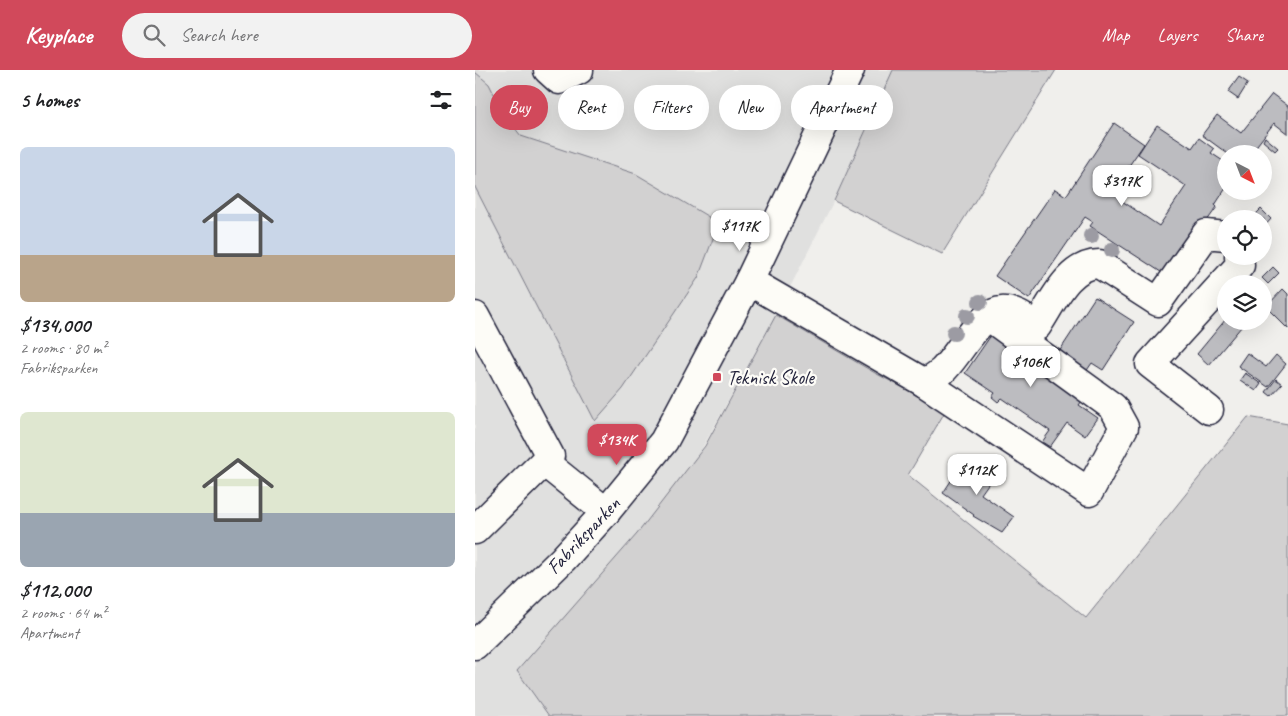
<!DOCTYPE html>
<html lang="en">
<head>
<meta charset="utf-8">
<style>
  :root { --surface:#fff; --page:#f2f2f2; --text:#202124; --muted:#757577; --accent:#d1495b }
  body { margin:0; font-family:Caveat,sans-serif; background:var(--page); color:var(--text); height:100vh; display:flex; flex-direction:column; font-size:19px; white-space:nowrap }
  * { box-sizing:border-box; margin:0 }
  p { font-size:16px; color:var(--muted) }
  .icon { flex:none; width:28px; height:28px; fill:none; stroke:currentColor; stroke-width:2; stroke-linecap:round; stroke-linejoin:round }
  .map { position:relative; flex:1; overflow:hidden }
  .sheet { display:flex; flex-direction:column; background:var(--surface); width:475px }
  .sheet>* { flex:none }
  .top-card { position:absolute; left:15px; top:15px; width:475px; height:45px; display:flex; gap:10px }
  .needle { width:32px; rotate:138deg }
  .tools { position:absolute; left:742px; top:75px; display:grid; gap:10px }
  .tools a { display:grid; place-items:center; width:55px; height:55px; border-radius:50%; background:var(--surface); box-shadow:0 5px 20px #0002; font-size:25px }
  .price { position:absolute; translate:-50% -42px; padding:0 11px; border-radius:10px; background:#fff; color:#222; font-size:16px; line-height:32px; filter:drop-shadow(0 1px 2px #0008) }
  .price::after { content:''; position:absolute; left:50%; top:30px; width:15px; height:11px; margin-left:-8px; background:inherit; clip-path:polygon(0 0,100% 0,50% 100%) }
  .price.selected { background:var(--accent); color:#fff }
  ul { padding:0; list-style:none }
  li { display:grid; align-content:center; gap:10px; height:265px; padding:0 20px }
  li span { display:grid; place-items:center; height:155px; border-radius:8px; color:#555 }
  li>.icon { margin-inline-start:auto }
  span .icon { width:90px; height:90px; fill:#fffc; stroke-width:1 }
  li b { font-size:21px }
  h2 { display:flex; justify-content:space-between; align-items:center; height:60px; padding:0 20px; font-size:21px }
  .chip { padding:0 18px; border-radius:22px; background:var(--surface); box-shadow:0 5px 20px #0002; font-size:18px; line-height:45px }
  .chip.selected { background:var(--accent); color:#fff }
  header { display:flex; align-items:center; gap:30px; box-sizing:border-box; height:70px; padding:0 25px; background:var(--accent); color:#fff }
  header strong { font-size:24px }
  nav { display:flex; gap:28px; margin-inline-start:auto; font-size:18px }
  .search { width:350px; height:45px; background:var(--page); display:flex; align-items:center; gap:12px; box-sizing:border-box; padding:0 18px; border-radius:28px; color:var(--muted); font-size:19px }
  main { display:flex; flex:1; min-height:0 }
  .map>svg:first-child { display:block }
  .built { fill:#e0e0df }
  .green { fill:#d2d1d1; stroke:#7a7a86 }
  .building { fill:#bcbcc0; stroke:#22223b }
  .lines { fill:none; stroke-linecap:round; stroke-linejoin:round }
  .minor-casing { stroke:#22223b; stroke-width:31 }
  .minor { stroke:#fdfcf7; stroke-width:28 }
  .tree { fill:#9c9ba3 }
  .poi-dot { fill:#d1495b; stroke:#fdfcf7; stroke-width:2 }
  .labels { text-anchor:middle; stroke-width:4.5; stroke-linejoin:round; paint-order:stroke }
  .poi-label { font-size:20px; fill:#22223b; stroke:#fdfcf7; text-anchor:start }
  .street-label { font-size:20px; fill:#22223b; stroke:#fdfcf7 }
</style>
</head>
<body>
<header>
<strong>Keyplace</strong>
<div class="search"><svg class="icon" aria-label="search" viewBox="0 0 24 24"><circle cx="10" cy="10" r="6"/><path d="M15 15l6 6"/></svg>Search here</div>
<nav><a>Map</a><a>Layers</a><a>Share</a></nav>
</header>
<main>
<section class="sheet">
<h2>5 homes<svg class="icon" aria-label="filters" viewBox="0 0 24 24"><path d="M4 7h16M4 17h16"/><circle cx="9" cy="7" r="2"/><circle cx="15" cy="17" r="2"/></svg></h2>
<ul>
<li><span style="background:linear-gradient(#c9d6e8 70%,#b9a48a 0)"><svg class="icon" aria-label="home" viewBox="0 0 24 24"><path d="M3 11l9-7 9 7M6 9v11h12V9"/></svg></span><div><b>$134,000</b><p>2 rooms · 80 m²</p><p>Fabriksparken</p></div></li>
<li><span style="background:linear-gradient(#dfe7d0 65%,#9aa5b1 0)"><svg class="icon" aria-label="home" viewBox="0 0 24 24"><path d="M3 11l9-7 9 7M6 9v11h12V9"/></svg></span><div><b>$112,000</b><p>2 rooms · 64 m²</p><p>Apartment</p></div></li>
</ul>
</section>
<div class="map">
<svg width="813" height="646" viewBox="0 0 813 646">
  <rect width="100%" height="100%" fill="#f0efec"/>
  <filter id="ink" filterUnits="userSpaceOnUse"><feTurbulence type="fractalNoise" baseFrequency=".02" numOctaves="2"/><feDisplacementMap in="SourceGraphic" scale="10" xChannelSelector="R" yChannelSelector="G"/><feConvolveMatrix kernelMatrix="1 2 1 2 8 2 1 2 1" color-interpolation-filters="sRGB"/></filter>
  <g filter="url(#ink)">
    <path class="built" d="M0,0H425L301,245L211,407L135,507L42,601L74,646H0Z"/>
    <g class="green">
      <path d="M418,0H581L467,184L359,131Z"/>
      <path d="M0,2L14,14L29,44L46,66L161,104L244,153L223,208L148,319L120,351L0,117Z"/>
      <path d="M301,245L400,303L471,340L433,405L611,548L773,347L813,354V646H74L42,601L162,464L230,376Z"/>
    </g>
    <g class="building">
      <path d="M764,7L773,13L763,29L753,22Z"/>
      <path d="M797,24L813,36V64L799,53L779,79L785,84H753L727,65L742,45L766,63Z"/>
      <path d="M639,53L669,74L642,113L650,122L647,131L684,156L711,116L663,84L682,55L717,78L724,68L739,79L736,83L751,93V118L740,135L742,137L692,206L615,156L618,152L610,147L554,229L520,206L580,119L591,126Z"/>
      <path d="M790,67L803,78L800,81L788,71Z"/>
      <path d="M786,139L796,149L789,157V149H776Z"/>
      <path d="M798,197L804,203L793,214L787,208Z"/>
      <path d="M808,219L813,224V259L791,237Z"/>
      <path d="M620,227L659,252L628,300L617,293L608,306L580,288Z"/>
      <path d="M751,249L762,251L767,256L734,295L722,284Z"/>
      <path d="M519,261L612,324L604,335L623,348L610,366L592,353L575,377L567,372L575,361L527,328L523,332L517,327L520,323L490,303Z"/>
      <path d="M772,283L791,297L801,285L811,294L793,317L763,296Z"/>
      <path d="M770,303L786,314L781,321L765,310Z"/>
      <path d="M801,309L807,314L796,326L791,322Z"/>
      <path d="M491,388L518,407L506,424L539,447L527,463L498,446L499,445L468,423Z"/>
    </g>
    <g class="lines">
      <defs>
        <g id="minor">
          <path d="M73,0L84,10L104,0"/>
          <path d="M274,211L450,313L614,422L649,357L638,337L514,247"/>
          <path d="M0,246L75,386L69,392L131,442"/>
          <path d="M450,313C455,310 461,306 466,302C483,288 506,237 531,241C542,242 553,251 562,256C577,234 593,194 624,194L683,232L731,164L751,166"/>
          <path d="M734,340L675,294L765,195L764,186"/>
          <path d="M0,460L69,392"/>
          <path d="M0,575L88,489L131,442L189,371L274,211L375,0"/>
        </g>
      </defs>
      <use href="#minor" class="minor-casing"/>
      <use href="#minor" class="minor"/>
    </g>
    <g class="tree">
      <circle cx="616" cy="166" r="8"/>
      <circle cx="637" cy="180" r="8"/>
      <circle cx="505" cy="232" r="8"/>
      <circle cx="492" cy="246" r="8"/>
      <circle cx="479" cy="263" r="8"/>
    </g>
  </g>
  <rect class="poi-dot" x="237" y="302" width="10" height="10" rx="2.5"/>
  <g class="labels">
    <g class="poi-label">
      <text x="252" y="314">Teknisk Skole</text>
    </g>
    <g class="street-label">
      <text transform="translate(108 465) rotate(-47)" y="7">Fabriksparken</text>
    </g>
  </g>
</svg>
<div class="tools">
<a><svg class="needle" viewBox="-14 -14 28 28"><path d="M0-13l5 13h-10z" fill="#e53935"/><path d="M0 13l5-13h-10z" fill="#757577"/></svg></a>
<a><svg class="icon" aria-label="locate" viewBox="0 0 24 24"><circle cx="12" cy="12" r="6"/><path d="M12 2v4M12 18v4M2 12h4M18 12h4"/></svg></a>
<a><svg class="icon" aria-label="layers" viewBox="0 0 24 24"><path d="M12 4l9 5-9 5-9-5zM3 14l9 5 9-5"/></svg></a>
</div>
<b class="price" style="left:647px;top:137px">$317K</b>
<b class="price" style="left:265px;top:182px">$117K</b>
<b class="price" style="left:556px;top:318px">$106K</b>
<b class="price selected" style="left:142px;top:396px">$134K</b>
<b class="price" style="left:502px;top:426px">$112K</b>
<div class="top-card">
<a class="chip selected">Buy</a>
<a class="chip">Rent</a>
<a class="chip">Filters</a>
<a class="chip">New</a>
<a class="chip">Apartment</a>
</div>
</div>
</main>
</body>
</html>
